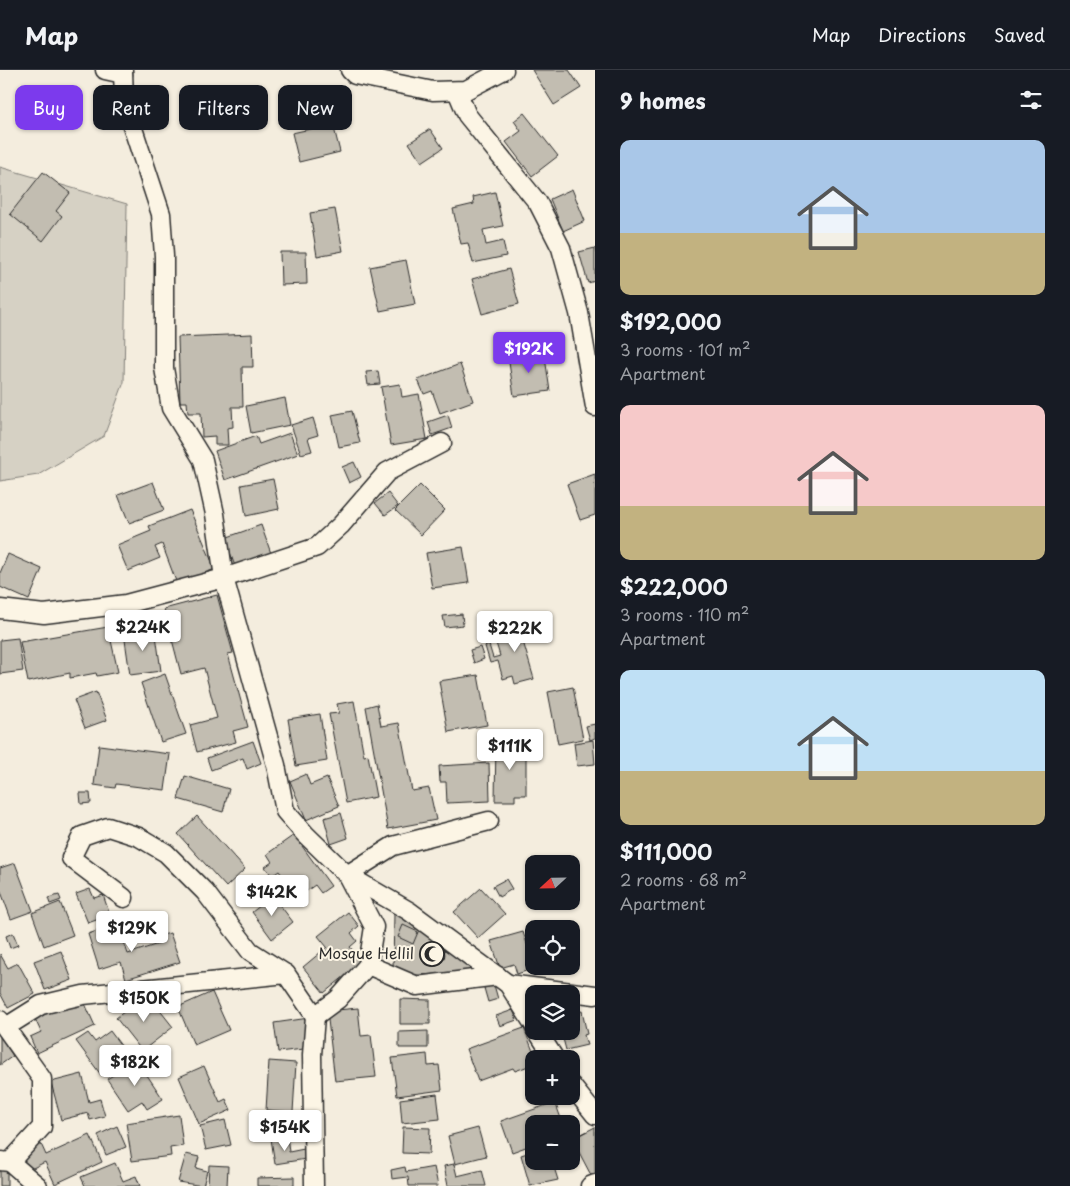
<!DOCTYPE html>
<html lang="en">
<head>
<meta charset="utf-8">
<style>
  :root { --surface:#171b24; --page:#242831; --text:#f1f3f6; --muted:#9ea1a6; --line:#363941; --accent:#7c3aed }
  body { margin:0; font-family:"Playpen Sans",sans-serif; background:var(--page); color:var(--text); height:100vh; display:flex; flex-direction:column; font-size:19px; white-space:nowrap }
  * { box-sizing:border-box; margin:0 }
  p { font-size:16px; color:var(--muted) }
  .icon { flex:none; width:28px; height:28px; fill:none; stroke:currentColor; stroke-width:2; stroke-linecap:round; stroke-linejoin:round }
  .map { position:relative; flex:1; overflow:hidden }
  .sheet { display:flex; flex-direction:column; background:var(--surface); width:475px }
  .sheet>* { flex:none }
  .top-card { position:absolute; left:15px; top:15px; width:475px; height:45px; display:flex; gap:10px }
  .needle { width:32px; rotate:248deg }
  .fabs { position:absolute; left:525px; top:785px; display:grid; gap:10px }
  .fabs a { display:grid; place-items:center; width:55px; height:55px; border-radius:10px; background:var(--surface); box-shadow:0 1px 4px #0004; font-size:25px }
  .price { position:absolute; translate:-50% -42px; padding:0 11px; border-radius:5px; background:#fff; color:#222; font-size:16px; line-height:32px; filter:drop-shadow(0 1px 2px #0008) }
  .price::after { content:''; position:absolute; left:50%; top:30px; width:15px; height:11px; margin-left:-8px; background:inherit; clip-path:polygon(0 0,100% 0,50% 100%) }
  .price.active { background:var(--accent); color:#fff }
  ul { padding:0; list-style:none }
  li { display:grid; align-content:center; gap:10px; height:265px; padding:0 25px }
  li span { display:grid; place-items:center; height:155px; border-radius:10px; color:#555 }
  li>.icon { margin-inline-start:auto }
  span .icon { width:90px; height:90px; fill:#fffc; stroke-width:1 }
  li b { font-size:21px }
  h2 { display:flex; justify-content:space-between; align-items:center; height:60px; padding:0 25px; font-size:21px }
  .pill { padding:0 18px; border-radius:10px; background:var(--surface); box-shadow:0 1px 4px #0004; font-size:18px; line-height:45px }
  .pill.active { background:var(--accent); color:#fff }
  header { display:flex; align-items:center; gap:30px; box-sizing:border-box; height:70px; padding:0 25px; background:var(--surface); border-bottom:1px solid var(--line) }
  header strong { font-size:24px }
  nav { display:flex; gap:28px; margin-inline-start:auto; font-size:18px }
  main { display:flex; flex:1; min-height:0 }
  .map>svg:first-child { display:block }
  .green { fill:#d6d1c4; stroke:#807e78 }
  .building { fill:#c2bdb1; stroke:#2b2b2b }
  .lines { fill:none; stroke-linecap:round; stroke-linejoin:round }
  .minor-casing { stroke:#2b2b2b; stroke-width:21 }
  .minor { stroke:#fcf5e5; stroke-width:18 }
  .labels { text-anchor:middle; stroke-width:4; stroke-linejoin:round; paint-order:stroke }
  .poi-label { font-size:15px; fill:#2b2b2b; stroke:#fcf5e5; text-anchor:end }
</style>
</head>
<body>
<header>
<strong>Map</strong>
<nav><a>Map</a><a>Directions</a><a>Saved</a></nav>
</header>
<main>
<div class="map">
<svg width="595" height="1116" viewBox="0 0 595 1116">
  <rect width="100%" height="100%" fill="#f4edde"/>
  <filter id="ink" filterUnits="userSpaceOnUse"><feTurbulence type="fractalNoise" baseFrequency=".02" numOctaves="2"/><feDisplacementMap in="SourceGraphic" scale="10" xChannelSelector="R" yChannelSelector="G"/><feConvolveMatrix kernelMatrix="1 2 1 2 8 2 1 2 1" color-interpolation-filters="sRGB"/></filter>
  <g filter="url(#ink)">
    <path class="green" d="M0,97L127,134L124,312L104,366L38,405L0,411Z"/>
    <g class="building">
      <path d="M532,0H569L581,18L554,35Z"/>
      <path d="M524,43L558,86L532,106L506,72L521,61L514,51Z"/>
      <path d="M333,54L340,82L299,92L292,63Z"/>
      <path d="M430,59L443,78L422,92L409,73Z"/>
      <path d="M43,102L70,123L56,141L62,146L43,171L10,144Z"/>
      <path d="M572,119L585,151L563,161L550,129Z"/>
      <path d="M495,122L503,156L483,160L486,175L503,171L506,186L473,193L468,173L461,174L453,139L474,134L473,127Z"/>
      <path d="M335,139L343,181L317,186L310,143Z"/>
      <path d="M595,178V211L588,213L579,182Z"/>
      <path d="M280,182H306L307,214L281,215Z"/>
      <path d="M406,190L415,234L380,241L370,197Z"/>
      <path d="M509,199L519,234L482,244L472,209Z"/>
      <path d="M252,264L253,297H242L243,337H232L233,357L227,358L228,375H215V366L202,367L201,343H188L187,332H180L178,267Z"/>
      <path d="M544,281L550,321L514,326L508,286Z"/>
      <path d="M460,294L473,331L440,343L432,321L424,324L418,310Z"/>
      <path d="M378,301L380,314L368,315L366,302Z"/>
      <path d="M400,314L402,327L419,324L427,369L391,375L381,317Z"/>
      <path d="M285,328L290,355L251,363L246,336Z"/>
      <path d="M352,341L360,373L339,377L332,345Z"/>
      <path d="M448,345L452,358L432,365L428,352Z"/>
      <path d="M313,348L318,365L308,368L312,381L301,384L291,355Z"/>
      <path d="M290,363L298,384L225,410L215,381L256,366L259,374Z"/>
      <path d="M354,392L361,407L349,413L342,397Z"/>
      <path d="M595,404V445L580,450L567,414Z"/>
      <path d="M273,409L279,439L246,446L241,415Z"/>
      <path d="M153,412L164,440L129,453L118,425Z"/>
      <path d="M420,415L445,440L421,465L395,440Z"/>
      <path d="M388,423L398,436L385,445L375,433Z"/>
      <path d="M190,440L215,499L177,514L162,474L155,477L160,488L128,501L117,475L151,461L149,456Z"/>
      <path d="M261,455L273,489L237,502L225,468Z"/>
      <path d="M463,477L469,513L432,518L426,483Z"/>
      <path d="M8,484L42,499L29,530L0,517V503Z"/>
      <path d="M217,525L233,583L228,584L248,657L233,661L236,672L197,682L190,655L217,648L204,598L181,604L164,539Z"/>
      <path d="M462,544L463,555L445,557L443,546Z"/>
      <path d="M536,551L540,562L522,568L534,609L515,614L513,606L503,609L498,591L490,593L485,576L489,575L493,588L500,586L496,573L506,570L503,561Z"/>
      <path d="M108,557L118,602L97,606L96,603L70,608V603L28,612L20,572Z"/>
      <path d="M155,558L161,601L130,605L124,563Z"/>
      <path d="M18,568L23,601L0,604V570Z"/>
      <path d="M480,577L484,589L474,593L470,580Z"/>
      <path d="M165,604L186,664L161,672L141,613Z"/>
      <path d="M478,605L487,655L448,662L439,611Z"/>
      <path d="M573,617L583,669L558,674L548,622Z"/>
      <path d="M96,622L107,650L85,658L74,630Z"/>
      <path d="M354,631L364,686L368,685L376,727L346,733L329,644L339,643L337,634Z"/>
      <path d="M377,634L381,656L399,653L412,721L429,718L436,750L388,759L366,637Z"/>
      <path d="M320,644L327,691L296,696L288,649Z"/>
      <path d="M595,654V668L590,670L586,656Z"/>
      <path d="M593,670L595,694L577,696L574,673Z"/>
      <path d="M253,671L261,693L247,699L243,688L211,700L207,688Z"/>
      <path d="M496,672H526V725H515V731H495Z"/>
      <path d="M99,675L170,684L165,720L116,714L115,718L94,715Z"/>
      <path d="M489,693L490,731L447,733L446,712H440L439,696Z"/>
      <path d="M306,704L310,715L327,708L339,736L306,750L290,711Z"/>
      <path d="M185,706L229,719L223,742L178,729Z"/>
      <path d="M80,723H90L91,733L81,734Z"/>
      <path d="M341,743L348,768L331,774L324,748Z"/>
      <path d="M197,746L245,799L226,817L178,764Z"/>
      <path d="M294,765L331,816L321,823L315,815L298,827L279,801L272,806L265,797L272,792L267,784Z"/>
      <path d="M15,793L33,841L11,849L0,819V798Z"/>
      <path d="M506,809L512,819L499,827L493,816Z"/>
      <path d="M481,818L505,844L478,868L454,842Z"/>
      <path d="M90,819L94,828L103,825L110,845L88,853L76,824Z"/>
      <path d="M59,825L61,830L50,834L48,828Z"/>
      <path d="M273,826L293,852L272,869L252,842Z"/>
      <path d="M60,832L73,865L44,876L32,843Z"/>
      <path d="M399,838L473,896L470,902L402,906L393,898L394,843Z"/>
      <path d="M348,842L359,856L351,863L357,871L350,877L362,892L324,923L303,897L327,877L318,866Z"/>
      <path d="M118,854L128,884L161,873L159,866L170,863L180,892L126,909L121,892L99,899L88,864Z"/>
      <path d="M403,855L418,862L413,874L398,867Z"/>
      <path d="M523,862L535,898L517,904L514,894L500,898L491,871Z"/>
      <path d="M13,863L18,875L10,878L6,866Z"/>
      <circle cx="433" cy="884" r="12"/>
      <path d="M61,881L72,910L45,920L34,891Z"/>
      <path d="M0,884L8,898L18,893L35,924L8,938L0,923Z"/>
      <path d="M494,915L498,929L488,932L484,918Z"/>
      <path d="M212,922L229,960L194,975L178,937Z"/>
      <path d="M147,924L173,957L142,981L116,948Z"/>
      <path d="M82,927L95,956L37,983L30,967L41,962L35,949Z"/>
      <path d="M400,929L430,930V954H400Z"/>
      <path d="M358,938L361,966L371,965L376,1007L335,1011L327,941Z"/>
      <path d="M513,940L517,950L500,956L496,946Z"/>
      <path d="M582,941L587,964L584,965L587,975L566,980L561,961H571V943Z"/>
      <path d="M309,948L312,978L278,982L274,953Z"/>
      <path d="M524,958L536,989H534V994L515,1001L513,998L478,1011L466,979Z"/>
      <path d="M110,961L128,985L101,1005L76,971L88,963L95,972Z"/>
      <path d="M428,961V978H399V962Z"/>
      <path d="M0,966L13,986L0,995Z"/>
      <path d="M427,984L428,996L439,995L442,1020L397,1026L392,988Z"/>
      <path d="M137,990L163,1029L147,1039L142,1031L128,1040L107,1009Z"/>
      <path d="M269,991L296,993L293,1042L266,1040Z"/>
      <path d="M204,996L220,1032L226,1029L231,1040L199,1054L179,1007Z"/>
      <path d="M82,1004L89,1032L100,1029L105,1046L90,1050L88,1043L61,1050L51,1012Z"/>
      <path d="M437,1024L440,1049L402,1053L400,1029Z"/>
      <path d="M555,1032L563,1054H534V1074L512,1082L501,1051Z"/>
      <path d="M179,1045L183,1076L170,1078L171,1086L132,1091L126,1053Z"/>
      <path d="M225,1050L231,1075L206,1080L200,1056Z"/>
      <path d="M117,1056L126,1077L106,1085L98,1065Z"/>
      <path d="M403,1057L430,1058L429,1084L402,1083Z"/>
      <path d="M595,1057V1106L592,1107L572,1069Z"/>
      <path d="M478,1058L486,1086L455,1094L448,1066Z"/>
      <path d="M90,1065L102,1092L55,1114L45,1092L27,1101L20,1084L41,1074L46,1085Z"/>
      <path d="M287,1066L289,1082L304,1079L306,1089L275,1094L271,1069Z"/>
      <path d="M534,1081V1091H552L558,1110L530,1116L521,1085Z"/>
      <path d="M186,1084L199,1087L196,1098L207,1101L203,1116L178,1112Z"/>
      <rect x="0" y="1093" width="7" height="23"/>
      <path d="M115,1093L123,1111L136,1106L140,1116H85L81,1107Z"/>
      <path d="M454,1094L457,1106L482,1100L486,1116H448L444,1096Z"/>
      <path d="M209,1095L228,1096L227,1116H208Z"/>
      <path d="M405,1097L406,1102L434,1097L438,1116H409L408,1107L392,1109L391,1100Z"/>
      <path d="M294,1107V1116H257V1108Z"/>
    </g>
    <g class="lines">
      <defs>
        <g id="minor">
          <path d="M105,0L123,4"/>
          <path d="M123,0L124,31L161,144L164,186V298L171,338L203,390L215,444L224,508L276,695L285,741L305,764L347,805L409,841L508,914L534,955"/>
          <path d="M350,0L355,5L433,21L466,20L504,0"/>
          <path d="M457,21L467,45L538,133L561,178L579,243L595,337"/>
          <path d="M0,539L44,544L126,534L224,508L317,477L341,455L387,402L442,373"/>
          <path d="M124,828L71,788L82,766L108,757L139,767L166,783L205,822L250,881L286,904"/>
          <path d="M368,895L417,916L498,906"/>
          <path d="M508,914L595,925"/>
          <path d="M0,950L42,1009V1057L10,1092L0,1091"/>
          <path d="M6,957L41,935L83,925L286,904L315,946L338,929L368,895L374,857L347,805L393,776L489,751"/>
          <path d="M537,961L555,989"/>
          <path d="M571,1015L595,1045"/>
          <path d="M10,1092L38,1116"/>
          <path d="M314,1116L312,985L315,946"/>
          <path d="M590,1116L595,1114"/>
        </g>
      </defs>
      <use href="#minor" class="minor-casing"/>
      <use href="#minor" class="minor"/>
    </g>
  </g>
  <defs>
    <symbol id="mosque-ring" viewBox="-11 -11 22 22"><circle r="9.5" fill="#fcf5e5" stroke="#2b2b2b" stroke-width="1.5"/><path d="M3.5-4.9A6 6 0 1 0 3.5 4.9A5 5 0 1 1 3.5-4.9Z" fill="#2b2b2b"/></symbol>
  </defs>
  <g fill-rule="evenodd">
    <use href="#mosque-ring" x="418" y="870" width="28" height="28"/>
  </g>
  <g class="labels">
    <g class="poi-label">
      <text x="414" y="889">Mosque Hellil</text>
    </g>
  </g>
</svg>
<div class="fabs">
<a><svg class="needle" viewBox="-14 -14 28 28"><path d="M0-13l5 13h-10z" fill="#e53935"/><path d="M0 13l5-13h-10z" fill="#9ea1a6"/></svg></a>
<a><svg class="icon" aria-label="locate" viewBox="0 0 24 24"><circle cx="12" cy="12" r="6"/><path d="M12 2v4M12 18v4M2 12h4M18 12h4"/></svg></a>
<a><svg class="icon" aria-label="layers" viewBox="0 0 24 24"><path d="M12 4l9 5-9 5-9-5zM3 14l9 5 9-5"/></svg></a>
<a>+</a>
<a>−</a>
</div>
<b class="price active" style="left:529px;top:304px">$192K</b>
<b class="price" style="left:143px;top:582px">$224K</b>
<b class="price" style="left:515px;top:583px">$222K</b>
<b class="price" style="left:510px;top:701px">$111K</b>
<b class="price" style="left:272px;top:847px">$142K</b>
<b class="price" style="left:132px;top:883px">$129K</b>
<b class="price" style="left:144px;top:953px">$150K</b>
<b class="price" style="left:135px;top:1017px">$182K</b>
<b class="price" style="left:285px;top:1082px">$154K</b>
<div class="top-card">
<a class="pill active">Buy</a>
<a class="pill">Rent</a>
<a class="pill">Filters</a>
<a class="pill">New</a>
</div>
</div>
<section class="sheet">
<h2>9 homes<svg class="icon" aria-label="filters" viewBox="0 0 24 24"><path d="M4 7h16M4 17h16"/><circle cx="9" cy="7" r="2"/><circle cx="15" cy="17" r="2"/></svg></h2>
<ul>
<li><span style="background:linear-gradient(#a9c7e8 60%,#c2b280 0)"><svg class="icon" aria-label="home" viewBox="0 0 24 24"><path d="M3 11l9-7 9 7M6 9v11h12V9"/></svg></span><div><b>$192,000</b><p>3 rooms · 101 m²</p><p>Apartment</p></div></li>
<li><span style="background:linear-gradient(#f6c9c9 65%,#c2b280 0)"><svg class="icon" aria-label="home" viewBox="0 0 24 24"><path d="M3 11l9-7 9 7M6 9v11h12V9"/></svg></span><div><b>$222,000</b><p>3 rooms · 110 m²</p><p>Apartment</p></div></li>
<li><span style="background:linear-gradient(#bfe0f5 65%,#c2b280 0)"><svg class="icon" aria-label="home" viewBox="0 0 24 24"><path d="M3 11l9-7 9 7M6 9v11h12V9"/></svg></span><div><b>$111,000</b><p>2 rooms · 68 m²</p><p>Apartment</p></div></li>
</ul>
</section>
</main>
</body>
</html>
